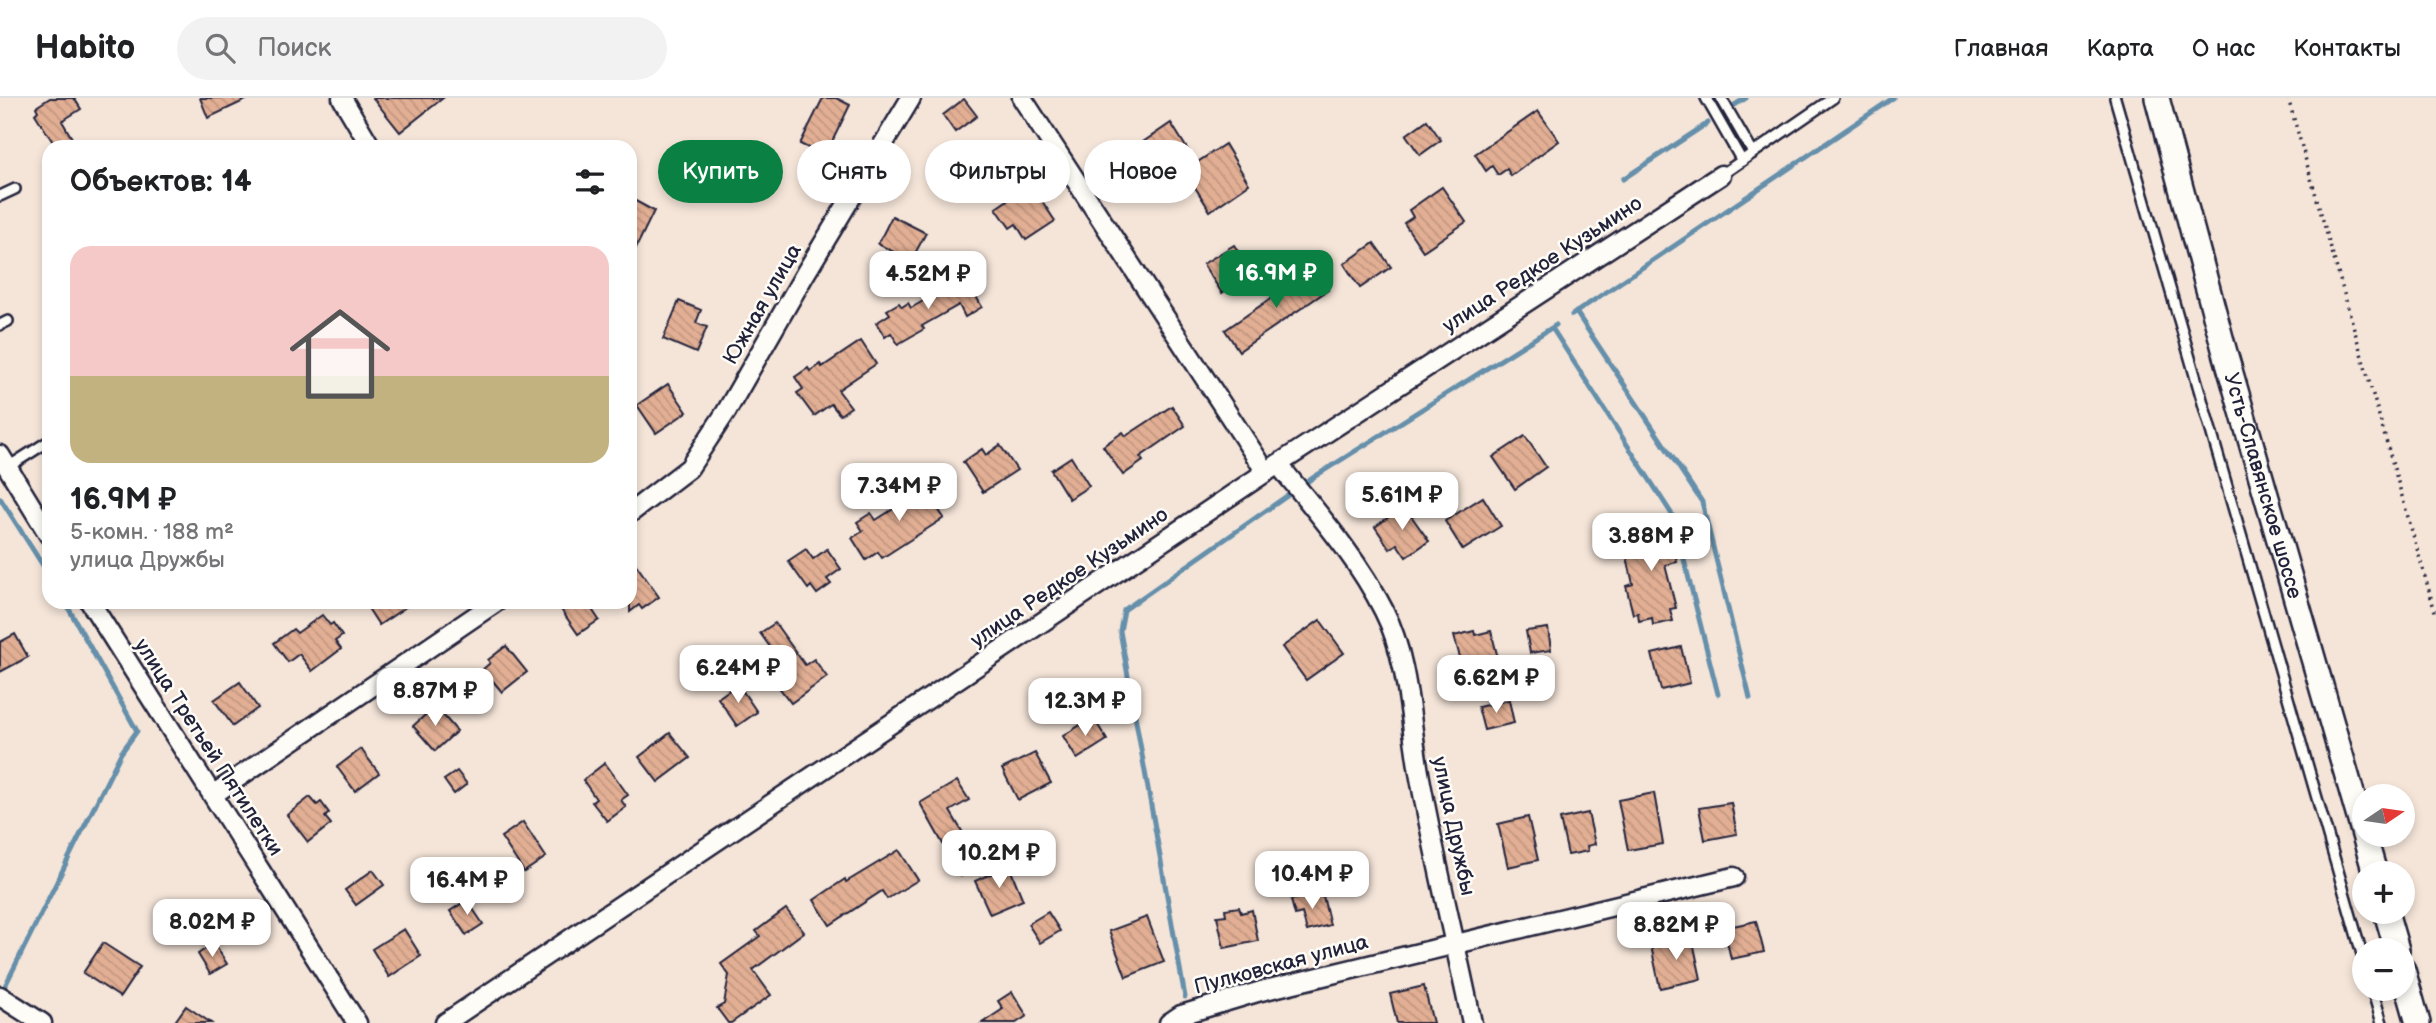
<!DOCTYPE html>
<html lang="ru">
<head>
<meta charset="utf-8">
<style>
  :root { --surface:#fff; --page:#f2f2f2; --text:#202124; --muted:#757577; --line:#e0e0e0; --accent:#0b8043 }
  body { margin:0; font-family:"Balsamiq Sans",sans-serif; background:var(--page); color:var(--text); height:100vh; display:flex; flex-direction:column; font-size:26px; white-space:nowrap }
  * { box-sizing:border-box; margin:0 }
  p { font-size:23px; color:var(--muted) }
  .icon { flex:none; width:38px; height:38px; fill:none; stroke:currentColor; stroke-width:2; stroke-linecap:round; stroke-linejoin:round }
  .map { position:relative; flex:1; overflow:hidden }
  .drawer { position:absolute; left:42px; top:42px; width:595px; height:469px; display:flex; flex-direction:column; background:var(--surface); border-radius:21px; box-shadow:0 4px 10px #0003 }
  .drawer>* { flex:none }
  .banner { position:absolute; left:658px; top:42px; width:665px; height:63px; display:flex; gap:14px }
  .needle { width:46px; rotate:77deg }
  .tools { position:absolute; left:2352px; top:686px; display:grid; gap:14px }
  .tools a { display:grid; place-items:center; width:63px; height:63px; border-radius:50%; background:var(--surface); box-shadow:0 4px 10px #0003; font-size:35px }
  .price { position:absolute; translate:-50% -60px; padding:0 16px; border-radius:14px; background:#fff; color:#222; font-size:23px; line-height:46px; filter:drop-shadow(0 2px 4px #0008) }
  .price::after { content:''; position:absolute; left:50%; top:42px; width:21px; height:16px; margin-left:-10px; background:inherit; clip-path:polygon(0 0,100% 0,50% 100%) }
  .price.active { background:var(--accent); color:#fff }
  ul { padding:0; list-style:none }
  li { display:grid; align-content:center; gap:14px; height:371px; padding:0 28px }
  li+li { border-top:2px solid var(--line) }
  li span { display:grid; place-items:center; height:217px; border-radius:21px; color:#555 }
  li>.icon { margin-inline-start:auto }
  span .icon { width:126px; height:126px; fill:#fffc; stroke-width:1 }
  li b { font-size:30px }
  h2 { display:flex; justify-content:space-between; align-items:center; height:84px; padding:0 28px; font-size:30px }
  .tag { padding:0 24px; border-radius:32px; background:var(--surface); box-shadow:0 4px 10px #0003; font-size:24px; line-height:63px }
  .tag.active { background:var(--accent); color:#fff }
  header { display:flex; align-items:center; gap:42px; box-sizing:border-box; height:98px; padding:0 35px; background:var(--surface); border-bottom:2px solid var(--line) }
  header strong { font-size:33px }
  nav { display:flex; gap:38px; margin-inline-start:auto; font-size:24px }
  .search { width:490px; height:63px; background:var(--page); display:flex; align-items:center; gap:18px; box-sizing:border-box; padding:0 24px; border-radius:38px; color:var(--muted); font-size:26px }
  .map>svg:first-child { display:block }
  .lines { fill:none; stroke-linecap:round; stroke-linejoin:round }
  .stream { stroke:#658faa; stroke-width:5 }
  .building { fill:url(#building-back-hatch); stroke:#22223b; stroke-width:2 }
  .service-casing { stroke:#22223b; stroke-width:14 }
  .minor-casing { stroke:#22223b; stroke-width:23 }
  .tertiary-casing { stroke:#22223b; stroke-width:28 }
  .path { stroke:#22223b; stroke-width:3.5; stroke-dasharray:2 5; stroke-linecap:butt }
  .service { stroke:#fdfcf7; stroke-width:9 }
  .minor { stroke:#fdfcf7; stroke-width:18 }
  .tertiary { stroke:#fdfcf7; stroke-width:23 }
  .labels { text-anchor:middle; stroke-width:5; stroke-linejoin:round; paint-order:stroke }
  .street-label { font-size:21px; fill:#22223b; stroke:#fdfcf7 }
</style>
</head>
<body>
<header>
<strong>Habito</strong>
<div class="search"><svg class="icon" aria-label="search" viewBox="0 0 24 24"><circle cx="10" cy="10" r="6"/><path d="M15 15l6 6"/></svg>Поиск</div>
<nav><a>Главная</a><a>Карта</a><a>О нас</a><a>Контакты</a></nav>
</header>
<div class="map">
<svg width="2436" height="925" viewBox="0 0 2436 925">
  <defs>
    <pattern id="building-back-hatch" width="6" height="6" patternUnits="userSpaceOnUse" patternTransform="scale(1.75)"><rect width="6" height="6" fill="#e2af94"/><path d="M-1 5l2 2M0 0l6 6M5-1l2 2" fill="none" stroke="#c29680"/></pattern>
  </defs>
  <rect width="100%" height="100%" fill="#f5e5d9"/>
  <filter id="ink" filterUnits="userSpaceOnUse"><feTurbulence type="fractalNoise" baseFrequency=".0143" numOctaves="2"/><feDisplacementMap in="SourceGraphic" scale="14" xChannelSelector="R" yChannelSelector="G"/><feConvolveMatrix kernelMatrix="1 2 1 2 8 2 1 2 1" color-interpolation-filters="sRGB"/></filter>
  <g filter="url(#ink)">
    <g class="lines">
      <g class="stream">
        <path d="M1733,8L1746,0"/>
        <path d="M1623,81L1708,25"/>
        <path d="M1576,214L1702,404L1750,600"/>
        <path d="M1572,217L1893,0"/>
        <path d="M1552,230L1673,418L1718,596"/>
        <path d="M0,400L49,477"/>
        <path d="M5,888L121,655L137,633L65,504"/>
        <path d="M1185,899L1120,533L1124,512L1314,379L1556,227"/>
      </g>
    </g>
    <g class="building">
      <path d="M50,0H74L81,11L62,23L73,42L61,49H56L35,16L38,13L36,9Z"/>
      <path d="M200,0H250L208,20Z"/>
      <path d="M373,0H443L400,34Z"/>
      <path d="M823,0H836L850,7L825,58L800,46Z"/>
      <path d="M964,1L977,18L955,34L943,17Z"/>
      <path d="M1538,13L1559,43L1511,78L1507,71L1498,77L1492,68L1486,73L1475,56Z"/>
      <path d="M1427,22L1441,42L1420,57L1406,37Z"/>
      <path d="M1171,25L1196,65L1225,46L1249,86L1210,113L1176,59L1160,69L1143,44Z"/>
      <path d="M1031,86L1055,123L1026,142L1016,126L1010,130L996,110Z"/>
      <path d="M1442,89L1466,124L1423,153L1404,125L1413,119L1409,112Z"/>
      <path d="M630,100L654,113L630,162Z"/>
      <path d="M892,118L926,135L911,163L878,146Z"/>
      <path d="M1374,145L1391,169L1360,190L1344,166Z"/>
      <path d="M1234,147L1252,175L1222,195L1203,166Z"/>
      <path d="M1314,171L1328,192L1239,253L1225,232Z"/>
      <path d="M965,179L982,209L965,219L959,207L922,228L924,231L898,246L891,235L885,239L876,225L890,216L887,212L899,205L902,209L908,205L911,210Z"/>
      <path d="M679,203L701,212L696,225L707,229L696,255L663,241Z"/>
      <path d="M861,243L876,266L838,292L851,309L840,317L831,306L814,318L797,295L803,291L795,279L808,270L810,273L820,266L822,269Z"/>
      <path d="M668,286L687,314L656,335L637,307Z"/>
      <path d="M1172,308L1185,328L1140,359L1143,363L1123,377L1103,348L1123,334L1126,338Z"/>
      <path d="M1525,338L1546,369L1515,391L1493,359Z"/>
      <path d="M1000,347L1017,372L983,394L963,364L982,351L986,357Z"/>
      <path d="M1071,359L1089,388L1069,401L1051,372Z"/>
      <path d="M926,381L936,397L931,400L944,420L882,460L878,454L866,462L852,440L863,433L857,424L871,415L876,422L901,406L897,400Z"/>
      <path d="M1483,399L1501,428L1463,452L1445,423Z"/>
      <path d="M1404,408L1429,443L1406,459L1397,446L1390,451L1375,429Z"/>
      <path d="M1668,425L1677,464L1665,467L1676,510L1670,511L1673,523L1653,527L1652,520L1639,523L1638,515L1633,516L1626,488L1633,486L1622,436Z"/>
      <path d="M806,451L813,461L827,451L841,471L827,481L831,486L817,496L811,488L808,491L788,463Z"/>
      <path d="M630,458L659,499L642,511L639,507L630,514Z"/>
      <path d="M364,504H413L379,527Z"/>
      <path d="M570,504H587L599,522L578,536L560,510Z"/>
      <path d="M322,517L330,527L333,525L342,538L335,543L341,551L312,573L299,556L288,564L274,545L293,531L297,535Z"/>
      <path d="M1320,522L1344,555L1306,582L1282,549Z"/>
      <path d="M775,525L805,567L814,561L827,579L791,605L778,588L791,578L760,535Z"/>
      <path d="M1548,530L1551,552L1530,555L1526,533Z"/>
      <path d="M1474,533L1475,537L1491,533L1500,568L1465,577L1454,538Z"/>
      <path d="M15,536L28,559L0,574V544Z"/>
      <path d="M506,548L527,574L502,594L483,571L490,565L488,562Z"/>
      <path d="M1681,549L1690,585L1661,592L1652,556Z"/>
      <path d="M240,584L258,610L233,628L214,602Z"/>
      <path d="M738,586L757,614L737,628L718,600Z"/>
      <path d="M1509,602L1514,625L1484,632L1478,609Z"/>
      <path d="M435,608L457,633L435,653L413,628Z"/>
      <path d="M1093,619L1107,642L1077,661L1063,638Z"/>
      <path d="M670,635L690,660L658,684L639,659Z"/>
      <path d="M361,651L379,675L355,693L337,669Z"/>
      <path d="M1035,655L1051,685L1018,702L1002,671Z"/>
      <path d="M605,665L628,697L621,702L626,709L607,723L592,704L596,701L583,682Z"/>
      <path d="M457,673L467,686L454,696L444,682Z"/>
      <path d="M957,683L969,702L950,713L963,735L958,738L976,769L961,778L920,705Z"/>
      <path d="M1654,695L1663,746L1628,752L1618,702Z"/>
      <path d="M310,699L317,707L321,704L329,715L325,719L331,726L308,744L287,717Z"/>
      <path d="M1731,705L1737,736L1705,742L1699,710Z"/>
      <path d="M1588,715L1595,746L1587,748L1588,753L1568,757L1560,721Z"/>
      <path d="M1528,719L1538,762L1508,769L1498,726Z"/>
      <path d="M523,724L546,759L524,774L501,739Z"/>
      <path d="M899,752L918,782L887,801L882,793L830,827L814,802L845,781L846,784Z"/>
      <path d="M1009,768L1023,802L990,816L975,783Z"/>
      <path d="M373,772L384,787L356,807L345,792Z"/>
      <path d="M1322,794L1330,827L1307,833L1302,815L1295,817L1291,802Z"/>
      <path d="M467,802L483,826L466,837L450,813Z"/>
      <path d="M1239,809L1241,815L1252,812L1258,843L1224,850L1217,818L1226,817L1225,811Z"/>
      <path d="M786,811L804,834L753,872L771,897L731,925H728L717,910L724,906L729,877L721,866L760,838L756,833Z"/>
      <path d="M1048,814L1060,833L1040,845L1028,826Z"/>
      <path d="M1147,819L1164,864L1126,879L1109,833Z"/>
      <path d="M1756,823L1764,854L1731,861L1724,830Z"/>
      <path d="M404,831L421,858L389,879L372,851Z"/>
      <path d="M1692,839L1701,881L1660,890L1651,848Z"/>
      <path d="M103,845L140,869L120,899L83,875Z"/>
      <path d="M214,845L227,866L210,876L198,856Z"/>
      <path d="M1424,888L1433,925H1397L1390,896Z"/>
      <path d="M1012,894L1027,918L1016,925H982L1003,911L998,903Z"/>
      <path d="M186,908L211,925H174Z"/>
    </g>
    <g class="lines">
      <defs>
        <g id="service">
          <path d="M1706,0L1742,63"/>
          <path d="M1721,0L1753,55"/>
          <path d="M2115,0L2364,863"/>
          <path d="M1721,77L1833,0"/>
          <path d="M0,98L15,91"/>
          <path d="M0,227L8,223"/>
          <path d="M8,369L49,343"/>
          <path d="M2372,891L2382,925"/>
        </g>
        <g id="minor">
          <path d="M342,0L371,49"/>
          <path d="M1022,0L1266,374"/>
          <path d="M0,357L49,437"/>
          <path d="M1278,366C1316,413 1357,459 1384,513C1409,562 1410,626 1420,680C1435,762 1455,843 1472,925"/>
          <path d="M630,415L689,370L726,314L805,176L911,0"/>
          <path d="M90,504L357,925"/>
          <path d="M214,696L496,504"/>
          <path d="M0,898L42,925"/>
          <path d="M445,925L1266,374L1721,77"/>
          <path d="M1169,925L1181,917L1261,893L1734,779"/>
        </g>
        <g id="tertiary">
          <path id="s1" d="M2157,0L2224,251L2375,775"/>
          <path d="M2386,814L2397,852"/>
          <path d="M2403,872L2418,925"/>
        </g>
      </defs>
      <use href="#service" class="service-casing"/>
      <use href="#minor" class="minor-casing"/>
      <use href="#tertiary" class="tertiary-casing"/>
      <path class="path" d="M2288,0L2436,517"/>
      <use href="#service" class="service"/>
      <use href="#minor" class="minor"/>
      <use href="#tertiary" class="tertiary"/>
    </g>
  </g>
  <g class="labels">
    <g class="street-label">
      <text transform="translate(1542 166) rotate(-33)" y="7">улица Редкое Кузьмино</text>
      <text transform="translate(762 206) rotate(-60)" y="7">Южная улица</text>
      <text dy="7" stroke="none"><textPath href="#s1" startOffset="402">Усть-Славянское шоссе</textPath></text>
      <text transform="translate(1069 479) rotate(-34)" y="7">улица Редкое Кузьмино</text>
      <text transform="translate(209 649) rotate(57)" y="7">улица Третьей Пятилетки</text>
      <text transform="translate(1454 728) rotate(78)" y="7">улица Дружбы</text>
      <text transform="translate(1281 866) rotate(-15)" y="7">Пулковская улица</text>
    </g>
  </g>
</svg>
<div class="tools">
<a><svg class="needle" viewBox="-14 -14 28 28"><path d="M0-13l5 13h-10z" fill="#e53935"/><path d="M0 13l5-13h-10z" fill="#757577"/></svg></a>
<a>+</a>
<a>−</a>
</div>
<b class="price active" style="left:1276px;top:212px">16.9M ₽</b>
<b class="price" style="left:928px;top:213px">4.52M ₽</b>
<b class="price" style="left:899px;top:425px">7.34M ₽</b>
<b class="price" style="left:1402px;top:434px">5.61M ₽</b>
<b class="price" style="left:1651px;top:475px">3.88M ₽</b>
<b class="price" style="left:738px;top:607px">6.24M ₽</b>
<b class="price" style="left:1496px;top:617px">6.62M ₽</b>
<b class="price" style="left:435px;top:630px">8.87M ₽</b>
<b class="price" style="left:1085px;top:640px">12.3M ₽</b>
<b class="price" style="left:999px;top:792px">10.2M ₽</b>
<b class="price" style="left:1312px;top:813px">10.4M ₽</b>
<b class="price" style="left:467px;top:819px">16.4M ₽</b>
<b class="price" style="left:212px;top:861px">8.02M ₽</b>
<b class="price" style="left:1676px;top:864px">8.82M ₽</b>
<div class="banner">
<a class="tag active">Купить</a>
<a class="tag">Снять</a>
<a class="tag">Фильтры</a>
<a class="tag">Новое</a>
</div>
<section class="drawer">
<h2>Объектов: 14<svg class="icon" aria-label="filters" viewBox="0 0 24 24"><path d="M4 7h16M4 17h16"/><circle cx="9" cy="7" r="2"/><circle cx="15" cy="17" r="2"/></svg></h2>
<ul>
<li><span style="background:linear-gradient(#f6c9c9 60%,#c2b280 0)"><svg class="icon" aria-label="home" viewBox="0 0 24 24"><path d="M3 11l9-7 9 7M6 9v11h12V9"/></svg></span><div><b>16.9M ₽</b><p>5-комн. · 188 m²</p><p>улица Дружбы</p></div></li>
</ul>
</section>
</div>
</body>
</html>
